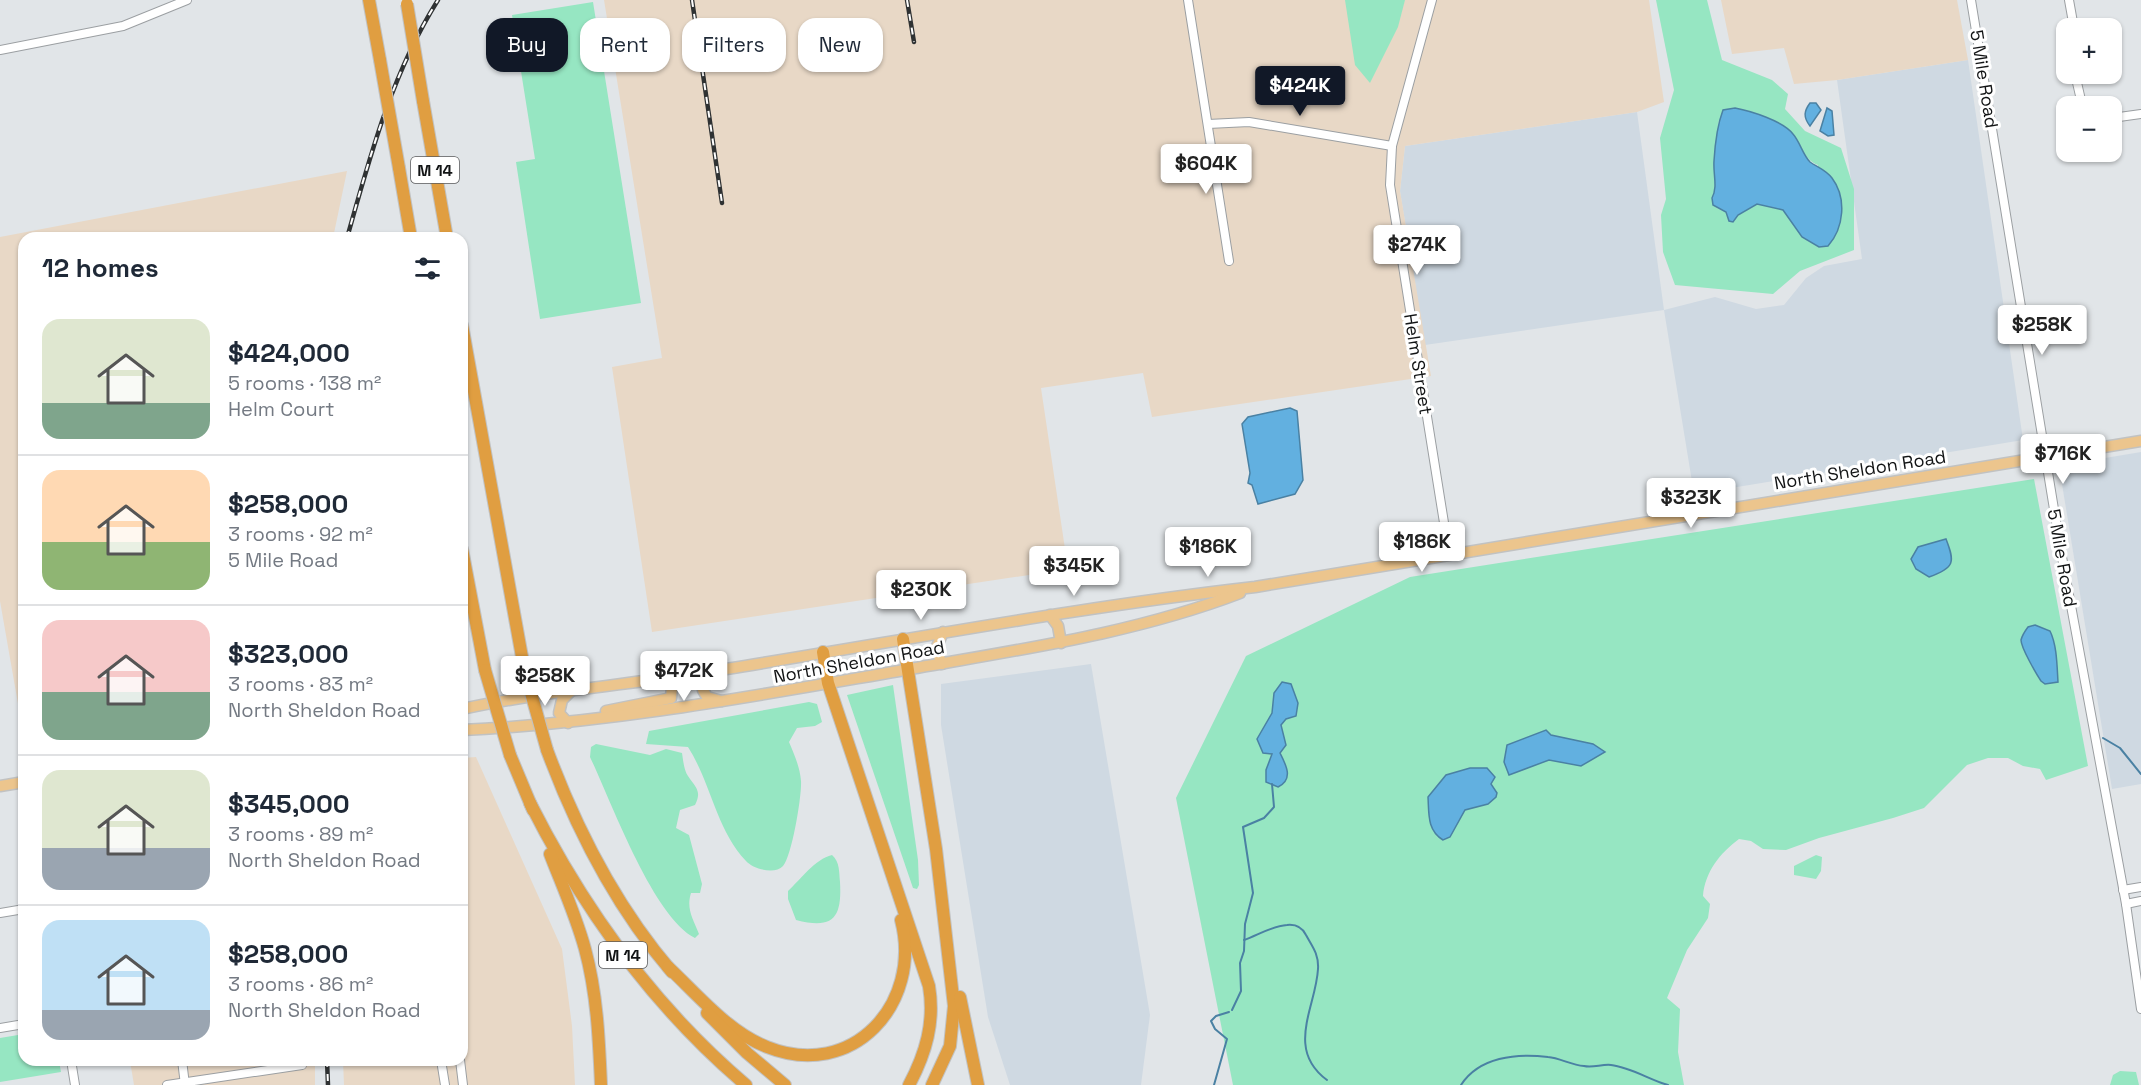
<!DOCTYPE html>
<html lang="en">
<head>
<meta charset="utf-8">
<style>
  :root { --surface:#fff; --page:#f2f2f3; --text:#1f2937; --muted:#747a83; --line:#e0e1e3; --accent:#111827 }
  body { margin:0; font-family:"Space Grotesk",sans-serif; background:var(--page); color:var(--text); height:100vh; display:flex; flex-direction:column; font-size:22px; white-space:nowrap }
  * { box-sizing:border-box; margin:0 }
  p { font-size:20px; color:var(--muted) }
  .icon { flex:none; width:33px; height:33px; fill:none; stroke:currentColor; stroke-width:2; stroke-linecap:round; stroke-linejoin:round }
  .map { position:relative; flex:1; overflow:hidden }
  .side { position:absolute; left:18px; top:232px; width:450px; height:834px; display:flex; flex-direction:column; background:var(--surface); border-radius:18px; box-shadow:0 2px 4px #0004 }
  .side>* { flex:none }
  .hud { position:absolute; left:486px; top:18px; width:570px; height:54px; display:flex; gap:12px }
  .buttons { position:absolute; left:2056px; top:18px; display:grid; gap:12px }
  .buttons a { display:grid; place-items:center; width:66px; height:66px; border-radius:12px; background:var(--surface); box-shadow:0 2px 4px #0004; font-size:30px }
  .price { position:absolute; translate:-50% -51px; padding:0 14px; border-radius:6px; background:#fff; color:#222; font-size:20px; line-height:39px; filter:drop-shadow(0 2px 3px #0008) }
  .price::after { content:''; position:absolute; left:50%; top:36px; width:18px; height:14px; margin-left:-9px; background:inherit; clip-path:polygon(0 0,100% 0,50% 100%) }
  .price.selected { background:var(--accent); color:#fff }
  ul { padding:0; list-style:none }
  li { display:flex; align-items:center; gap:18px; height:150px; padding:0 24px }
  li+li { border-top:2px solid var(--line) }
  li span { display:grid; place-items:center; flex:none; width:168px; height:120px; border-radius:18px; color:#555 }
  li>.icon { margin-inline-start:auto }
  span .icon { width:72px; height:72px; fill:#fffc; stroke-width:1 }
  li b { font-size:26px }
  h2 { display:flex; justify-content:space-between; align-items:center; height:72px; padding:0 24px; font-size:26px }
  .pill { padding:0 21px; border-radius:18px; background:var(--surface); box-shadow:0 2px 4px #0004; font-size:21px; line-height:54px }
  .pill.selected { background:var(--accent); color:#fff }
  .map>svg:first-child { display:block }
  .built { fill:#cfd9e2 }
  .industrial { fill:#e8d8c6 }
  .green { fill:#96e6c2; fill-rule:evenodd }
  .water { fill:#62b0e0; stroke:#4a81a3; stroke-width:1.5 }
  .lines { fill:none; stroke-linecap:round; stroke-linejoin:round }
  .stream { stroke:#4a81a3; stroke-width:2 }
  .minor-casing { stroke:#9b9fa2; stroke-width:10 }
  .major-casing { stroke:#c1c2c2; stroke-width:13 }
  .highway-casing { stroke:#c1c2c2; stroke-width:14 }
  .minor { stroke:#fff; stroke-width:8 }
  .major { stroke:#ecc58d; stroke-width:10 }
  .highway { stroke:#e09e41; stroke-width:12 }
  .rail-casing { stroke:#2f3233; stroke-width:4.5 }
  .rail { stroke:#fff; stroke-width:2; stroke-dasharray:7; stroke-linecap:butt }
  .highway-bridge-casing { stroke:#c1c2c2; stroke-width:14; stroke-linecap:butt }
  .highway-bridge { stroke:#e09e41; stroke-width:12 }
  .labels { text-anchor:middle; stroke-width:6; stroke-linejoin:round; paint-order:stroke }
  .shield { fill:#fff; stroke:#595a5b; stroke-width:1.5 }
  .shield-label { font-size:16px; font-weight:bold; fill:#121415 }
  .street-label { font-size:18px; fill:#121415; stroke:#fff }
</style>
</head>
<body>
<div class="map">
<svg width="2141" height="1085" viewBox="0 0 2141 1085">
  <rect width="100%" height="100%" fill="#e1e5e8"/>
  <g class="built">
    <path d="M1968,60L2023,440L1694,494L1664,310L1425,345L1400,191L1405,146L1637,112L1664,310L1715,297L1756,309L1784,305L1806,278L1824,266L1862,259L1837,80Z"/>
    <path d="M2141,452V784L2112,789L2061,478L2063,468L2069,464Z"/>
    <path d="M1091,664L1150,1015L1141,1085H1010L988,1017L941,725V684Z"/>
  </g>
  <g class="industrial">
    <path d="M604,0H1649L1664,102L1637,112L1405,146L1400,191L1431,376L1152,417L1143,373L1041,388L1068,569L652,632L612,367L662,358Z"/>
    <path d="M1721,0H1957L1968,60L1837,80L1794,84L1784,48L1732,54Z"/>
    <path d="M347,171L333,238H24V738L0,601V237Z"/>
    <path d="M476,757L562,949L572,1026L575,1085H344L343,1061L462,1060V758Z"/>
    <path d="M130,1061H315V1085H134Z"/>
  </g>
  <g class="green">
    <path d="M1345,0H1405L1398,27L1370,83L1355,65Z"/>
    <path d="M1656,0H1707L1722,60L1772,80L1788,94L1785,109L1805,131L1841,148L1854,189V250L1800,271L1773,294L1675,285L1663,252L1661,215L1666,199L1660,138L1674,90ZM1719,120C1738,121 1780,120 1792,133C1802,143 1803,160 1818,165L1819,247L1802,237L1783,210L1757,204L1738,215L1733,222L1729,221L1726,212L1717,208L1712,198L1716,191L1714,164Z"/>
    <path d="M593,2L641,303L540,319L516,162L535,159L512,15Z"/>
    <path d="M2034,479L2088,766L2046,780L2040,769L2023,766L2008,758H1988L1967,765L1924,808L1893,818L1819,838L1786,850L1763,849L1751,841L1739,839C1720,853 1705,872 1703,896L1710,904L1708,918L1687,950L1667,998L1680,1009L1678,1052L1684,1085H1233L1176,798L1246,656L1410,577Z"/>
    <path d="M893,685L918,860L919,885L917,889L913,888L847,695Z"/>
    <path d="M809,702L817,704L822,722L815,726L797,728L789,742C794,754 800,767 801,781C802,795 792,856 783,866C775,875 753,869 746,861C716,829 711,783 688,747L646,744L649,731Z"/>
    <path d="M596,744L650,755L666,749L682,753C683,759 684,771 688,776C696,788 702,791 695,805L680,810L676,828L689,835L702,884L700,893H691C686,909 693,919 699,934L695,938C653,917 611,801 590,757L591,747Z"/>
    <path d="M832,855C840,862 839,872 840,882C842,917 834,930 796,920L788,899V891C801,879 815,859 832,855Z"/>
    <path d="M1816,855L1822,857L1821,871L1816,879L1794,875V866Z"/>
    <path d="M24,1034V1060L59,1061L61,1072L0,1082V1038Z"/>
    <path d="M2120,1071L2136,1072L2139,1085H2110L2113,1075Z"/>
  </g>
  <g class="water">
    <path d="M1810,103H1816L1821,110L1810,126C1803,117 1804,111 1810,103Z"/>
    <path d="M1735,108C1751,111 1783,121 1793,134C1800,142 1803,155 1810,162C1817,167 1826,170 1832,178C1847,198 1844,228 1828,246L1819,247L1802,237L1783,210L1757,204L1738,215L1733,222L1729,221L1726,212L1713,205L1712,198C1718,187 1713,174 1714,161C1715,144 1717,126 1723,110Z"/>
    <path d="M1827,108L1832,111L1834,135L1828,136L1820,131Z"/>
    <path d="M1290,408L1297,411L1303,480L1295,494L1258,504L1252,485L1248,483L1250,473L1242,424L1248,417Z"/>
    <path d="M1946,539C1955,562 1955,568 1929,577L1916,569L1911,559L1918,547Z"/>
    <path d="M2035,625L2050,631C2057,645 2057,666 2058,682L2045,684L2041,681C2037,675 2021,648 2021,640C2022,636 2025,631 2028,627Z"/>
    <path d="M1282,682L1291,684L1298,703L1296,716L1286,719L1281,725L1286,745L1280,753C1286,765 1294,779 1278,787L1266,782V770L1272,754L1263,753L1257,739L1272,713L1274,693Z"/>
    <path d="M1546,730L1551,735L1593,744L1605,752L1581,766L1549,760L1509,775L1504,762L1507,745Z"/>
    <path d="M1470,768H1487L1495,777L1491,784L1497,793L1496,797L1488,804L1465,810L1450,837L1443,840C1427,830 1429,814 1428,797L1446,775Z"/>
  </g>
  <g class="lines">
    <g class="stream">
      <path d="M2103,738L2120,748L2141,774"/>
      <path d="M1244,940C1258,935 1272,926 1287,925C1296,924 1302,927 1306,935C1312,946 1319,954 1318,969C1316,1007 1285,1049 1327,1080"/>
      <path d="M1232,1010L1241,991L1240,963L1244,951L1245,924L1253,893L1243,827L1264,818L1274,807L1272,784"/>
      <path d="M1214,1085L1227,1039L1215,1029L1211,1021L1216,1016L1229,1012"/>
      <path d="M1461,1085C1479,1057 1516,1053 1548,1057C1560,1058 1571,1065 1584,1066C1593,1068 1602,1064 1611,1065C1630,1067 1650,1080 1668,1085"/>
    </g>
    <defs>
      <g id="minor">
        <path d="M1188,0L1229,261"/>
        <path d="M1432,0L1392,146L1390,185L1449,554"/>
        <path d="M1971,0L2060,546L2126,904L2141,1009"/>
        <path d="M2069,0L2074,28"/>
        <path d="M0,50L123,26L187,0"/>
        <path d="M2075,74L2081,100L2088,106"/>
        <path d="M2112,118L2141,114"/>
        <path d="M1208,124L1249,122L1392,146"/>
        <path d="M2123,890L2141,887"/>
        <path d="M2126,904L2141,901"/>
        <path d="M0,913L24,909"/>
        <path d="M0,1028L24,1024"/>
        <path d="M71,1060L75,1085"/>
        <path d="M182,1060L185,1085"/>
        <path d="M441,1060L445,1085"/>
        <path d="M460,1060L463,1085"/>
        <path d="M167,1085L302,1065"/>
      </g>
      <g id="major">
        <path d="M1050,615L1058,626L1061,643"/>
        <path d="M942,664L936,649L943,632"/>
        <path d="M717,673L706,680L703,690L707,697L721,701"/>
        <path d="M462,709C549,690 638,684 726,669C902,641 1078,607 1255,587L2141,441"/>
        <path d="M606,711L671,698L672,687L666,676"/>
        <path d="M568,723L559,713L562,700L572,690"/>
        <path d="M462,730C610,723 754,696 899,671C1014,650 1130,635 1240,593"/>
        <path d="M0,786L24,782"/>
      </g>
      <g id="highway">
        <path d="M369,0L380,60"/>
        <path d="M423,101L447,238"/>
        <path d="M399,168L411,238"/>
        <path d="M462,325L524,668"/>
        <path d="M462,549L485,670"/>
        <path d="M903,639L936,849L954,1006L950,1046L932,1085"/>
        <path d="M823,652L828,683L929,986C935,1022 926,1053 909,1085"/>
        <path d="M547,750C577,831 616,907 672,972"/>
        <path d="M510,755L533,810"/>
        <path d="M530,803C584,910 654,1007 746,1085"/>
        <path d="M550,854C562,885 576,916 585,949C597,993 599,1039 601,1085"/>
        <path d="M668,967C697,994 728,1032 767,1047C852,1081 923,1004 901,920"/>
        <path d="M960,997L978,1085"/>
        <path d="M707,1013L747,1053L785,1085"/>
      </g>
    </defs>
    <use href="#minor" class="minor-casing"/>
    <use href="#major" class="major-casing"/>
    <use href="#highway" class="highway-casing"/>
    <use href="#minor" class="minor"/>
    <use href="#major" class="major"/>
    <use href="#highway" class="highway"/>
    <defs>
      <g id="rail">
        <path d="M692,0L722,203"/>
        <path d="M907,0L914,42"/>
        <path d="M347,238C370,156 392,73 438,0"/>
        <path d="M327,1060L328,1085"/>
      </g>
    </defs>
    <use href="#rail" class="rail-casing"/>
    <use href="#rail" class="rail"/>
    <defs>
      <g id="highway-bridge">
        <path d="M407,4L423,101"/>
        <path d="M380,60L399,168"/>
        <path d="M524,668L547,750"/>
        <path d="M485,670L510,755"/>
      </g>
    </defs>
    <use href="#highway-bridge" class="highway-bridge-casing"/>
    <use href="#highway-bridge" class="highway-bridge"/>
  </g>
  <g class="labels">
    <g class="shield">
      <rect x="411" y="157" width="48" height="26" rx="4.5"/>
      <rect x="599" y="942" width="48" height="26" rx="4.5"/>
    </g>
    <g class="shield-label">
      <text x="435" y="176">M 14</text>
      <text x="623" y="961">M 14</text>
    </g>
    <g class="street-label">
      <text transform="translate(1984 79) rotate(81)" y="6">5 Mile Road</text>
      <text transform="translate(1418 364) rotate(81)" y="6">Helm Street</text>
      <text transform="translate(1860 470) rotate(-9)" y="6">North Sheldon Road</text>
      <text transform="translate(2062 558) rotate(80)" y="6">5 Mile Road</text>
      <text transform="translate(859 662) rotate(-10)" y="6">North Sheldon Road</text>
    </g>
  </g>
</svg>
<div class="buttons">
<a>+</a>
<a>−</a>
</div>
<b class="price selected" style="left:1300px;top:117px">$424K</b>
<b class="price" style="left:1206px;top:195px">$604K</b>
<b class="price" style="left:1417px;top:276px">$274K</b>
<b class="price" style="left:2042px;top:356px">$258K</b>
<b class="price" style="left:2063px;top:485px">$716K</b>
<b class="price" style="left:1691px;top:529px">$323K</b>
<b class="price" style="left:1422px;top:573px">$186K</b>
<b class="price" style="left:1208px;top:578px">$186K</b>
<b class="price" style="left:1074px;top:597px">$345K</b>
<b class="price" style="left:921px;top:621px">$230K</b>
<b class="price" style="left:684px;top:702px">$472K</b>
<b class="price" style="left:545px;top:707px">$258K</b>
<div class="hud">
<a class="pill selected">Buy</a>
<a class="pill">Rent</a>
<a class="pill">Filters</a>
<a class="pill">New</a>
</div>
<section class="side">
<h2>12 homes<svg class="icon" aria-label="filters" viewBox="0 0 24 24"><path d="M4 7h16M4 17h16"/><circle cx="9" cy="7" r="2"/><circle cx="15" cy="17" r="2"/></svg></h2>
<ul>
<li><span style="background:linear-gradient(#dfe7d0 70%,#7fa58c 0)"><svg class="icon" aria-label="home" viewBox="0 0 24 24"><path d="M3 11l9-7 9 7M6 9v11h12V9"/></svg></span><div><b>$424,000</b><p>5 rooms · 138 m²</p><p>Helm Court</p></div></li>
<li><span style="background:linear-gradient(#ffd9b3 60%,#8fb573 0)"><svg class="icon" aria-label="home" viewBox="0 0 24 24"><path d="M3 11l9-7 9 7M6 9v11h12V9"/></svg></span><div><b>$258,000</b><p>3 rooms · 92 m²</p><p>5 Mile Road</p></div></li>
<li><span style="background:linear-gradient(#f6c9c9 60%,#7fa58c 0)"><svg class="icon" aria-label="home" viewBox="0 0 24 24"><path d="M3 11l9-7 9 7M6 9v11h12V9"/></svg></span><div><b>$323,000</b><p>3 rooms · 83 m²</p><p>North Sheldon Road</p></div></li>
<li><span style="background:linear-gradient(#dfe7d0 65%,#9aa5b1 0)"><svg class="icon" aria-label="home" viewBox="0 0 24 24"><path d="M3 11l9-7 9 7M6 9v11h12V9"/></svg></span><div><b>$345,000</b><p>3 rooms · 89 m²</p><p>North Sheldon Road</p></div></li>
<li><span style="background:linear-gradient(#bfe0f5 75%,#9aa5b1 0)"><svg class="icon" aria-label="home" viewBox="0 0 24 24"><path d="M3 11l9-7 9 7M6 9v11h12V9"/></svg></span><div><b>$258,000</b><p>3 rooms · 86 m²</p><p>North Sheldon Road</p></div></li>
</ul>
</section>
</div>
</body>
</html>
